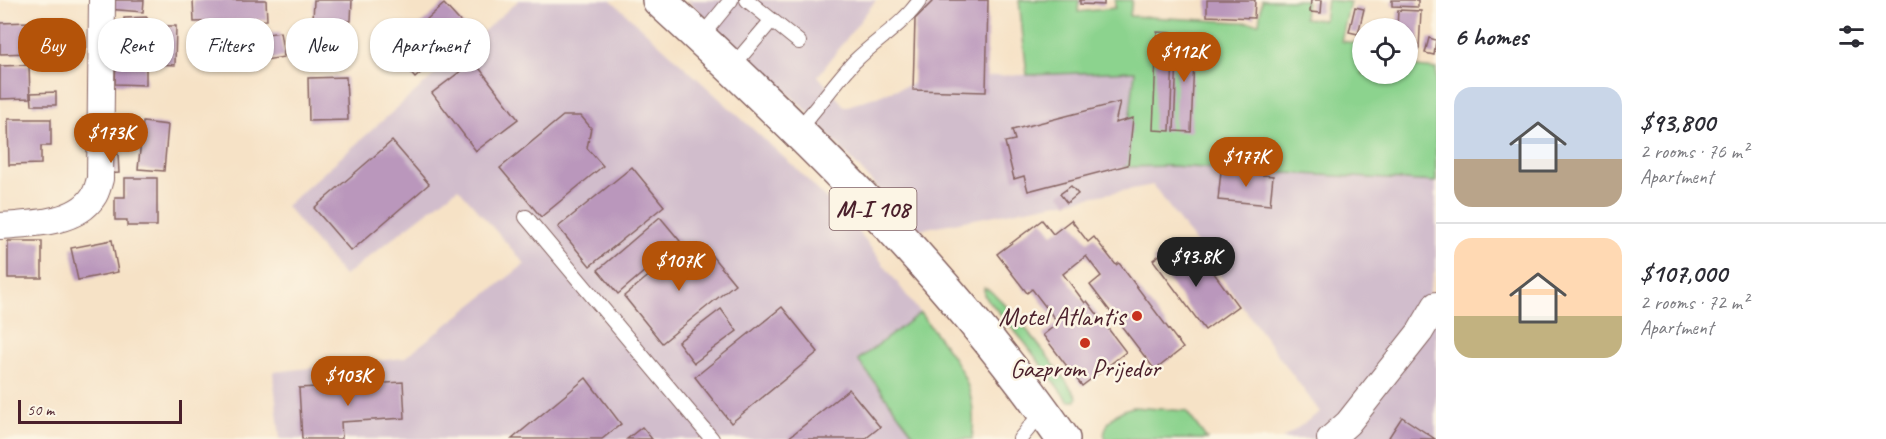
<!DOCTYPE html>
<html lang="en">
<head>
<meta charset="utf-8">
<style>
  :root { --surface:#fff; --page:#f2f2f3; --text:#2b2b33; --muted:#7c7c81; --line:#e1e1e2; --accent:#b45309 }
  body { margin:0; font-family:Caveat,sans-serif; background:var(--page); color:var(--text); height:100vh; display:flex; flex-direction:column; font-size:22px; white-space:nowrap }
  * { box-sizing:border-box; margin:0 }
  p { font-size:20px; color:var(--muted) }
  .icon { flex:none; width:33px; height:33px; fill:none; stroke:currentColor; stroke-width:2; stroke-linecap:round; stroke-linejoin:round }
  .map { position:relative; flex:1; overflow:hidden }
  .details { display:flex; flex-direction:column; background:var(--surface); width:450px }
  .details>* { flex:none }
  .banner { position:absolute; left:18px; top:18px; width:570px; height:54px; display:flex; gap:12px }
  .buttons { position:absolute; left:1352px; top:18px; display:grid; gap:12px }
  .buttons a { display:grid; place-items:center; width:66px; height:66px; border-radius:50%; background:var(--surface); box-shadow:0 2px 4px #0004; font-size:30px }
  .scale { position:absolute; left:18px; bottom:15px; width:164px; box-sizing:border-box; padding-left:6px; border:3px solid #4a1f2b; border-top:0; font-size:16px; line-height:21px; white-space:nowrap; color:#4a1f2b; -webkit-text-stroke:4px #fcf5e5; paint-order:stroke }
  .price { position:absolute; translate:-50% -51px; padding:0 14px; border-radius:21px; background:var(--accent); color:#fff; font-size:20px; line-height:39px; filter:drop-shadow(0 2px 3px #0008) }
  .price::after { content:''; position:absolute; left:50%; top:36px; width:18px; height:14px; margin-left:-9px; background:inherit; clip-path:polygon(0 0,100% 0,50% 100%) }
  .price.current { background:#222; color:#fff }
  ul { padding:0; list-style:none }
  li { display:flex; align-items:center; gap:18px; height:150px; padding:0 18px }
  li+li { border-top:2px solid var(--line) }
  li span { display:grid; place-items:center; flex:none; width:168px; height:120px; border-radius:18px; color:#555 }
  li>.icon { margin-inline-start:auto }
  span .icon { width:72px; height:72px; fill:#fffc; stroke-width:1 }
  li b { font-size:26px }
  h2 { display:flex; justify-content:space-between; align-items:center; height:72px; padding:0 18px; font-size:26px }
  .pill { padding:0 21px; border-radius:24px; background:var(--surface); box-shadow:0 2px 4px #0004; font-size:21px; line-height:54px }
  .pill.current { background:var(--accent); color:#fff }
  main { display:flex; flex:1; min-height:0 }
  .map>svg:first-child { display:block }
  .industrial { fill:#d1bdcc }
  .green { fill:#8cd38e; stroke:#6b795c; stroke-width:1.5 }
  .building { fill:#ba97bc }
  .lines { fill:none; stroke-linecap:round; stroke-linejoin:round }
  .service-casing { stroke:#866361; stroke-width:16 }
  .minor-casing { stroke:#866361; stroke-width:28 }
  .primary-casing { stroke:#866361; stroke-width:36 }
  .service { stroke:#fff; stroke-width:14 }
  .minor { stroke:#fff; stroke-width:26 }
  .primary { stroke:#fff; stroke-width:33 }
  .poi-dot { fill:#c8321e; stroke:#fcf5e5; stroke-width:2 }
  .labels { text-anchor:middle; stroke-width:5; stroke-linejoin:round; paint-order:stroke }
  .shield { fill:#fcf5e5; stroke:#7f5f63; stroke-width:1.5 }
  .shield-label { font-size:24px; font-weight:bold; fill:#4a1f2b }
  .poi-label { font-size:26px; fill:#4a1f2b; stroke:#fcf5e5; text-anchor:end }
</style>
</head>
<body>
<main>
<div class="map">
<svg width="1436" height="439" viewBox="0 0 1436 439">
  <rect width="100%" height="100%" fill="#fcf5e5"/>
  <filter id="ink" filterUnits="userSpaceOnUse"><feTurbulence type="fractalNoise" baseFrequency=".0167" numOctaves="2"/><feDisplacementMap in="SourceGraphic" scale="12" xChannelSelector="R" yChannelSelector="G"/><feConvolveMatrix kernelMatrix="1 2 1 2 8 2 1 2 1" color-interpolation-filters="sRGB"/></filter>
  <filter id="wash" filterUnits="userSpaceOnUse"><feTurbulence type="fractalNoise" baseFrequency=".008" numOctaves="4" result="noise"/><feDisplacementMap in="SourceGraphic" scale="24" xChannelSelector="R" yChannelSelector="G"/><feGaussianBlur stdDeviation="1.35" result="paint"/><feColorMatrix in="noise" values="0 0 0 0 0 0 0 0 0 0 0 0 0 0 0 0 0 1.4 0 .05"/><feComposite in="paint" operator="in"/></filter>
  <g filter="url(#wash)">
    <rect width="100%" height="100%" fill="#f6e2c6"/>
    <g class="industrial">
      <path d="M519,0H611L801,173L859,232L920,313L858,361L917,439H280L273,372L404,358L525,264L458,188L344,276L286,206Z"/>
      <path d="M687,0H876L818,76L845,107L927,79L1135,70L1124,167L1172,166L1436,182V266L1424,310L1436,315V439H1282L1320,412L1153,185L916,230L806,110Z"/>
    </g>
    <g class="green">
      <path d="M1019,0H1079L1078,12L1115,8V0H1132L1130,16L1259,23L1262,0H1306L1304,18L1324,20L1327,0L1350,2L1341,41L1362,44V74H1407V66L1436,69V182L1172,166L1124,167L1135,71L1027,75Z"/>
      <path d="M984,288C1002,292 1064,378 1077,397L1076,401H1068L1025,343L984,295Z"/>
      <path d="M920,313C952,356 980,382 972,439H917L858,360Z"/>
      <path d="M1133,407L1186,411L1207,439H1104C1104,421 1117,411 1133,407Z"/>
    </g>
    <g id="blocks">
      <g class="building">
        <path d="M107,0H144L143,12L107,9Z"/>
        <path d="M193,0H266L267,20L194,22Z"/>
        <path d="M314,0H352L351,21L313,20Z"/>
        <path d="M934,0H988L986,92L913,90L915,19Z"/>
        <path d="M1080,0H1104V5L1080,4Z"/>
        <path d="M1207,0H1255L1254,18L1207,16Z"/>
        <path d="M1311,0H1322L1321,13L1310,12Z"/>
        <path d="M1392,0H1418V7L1392,6Z"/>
        <path d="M444,4L468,30L415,78L391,51Z"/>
        <path d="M1355,7L1364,9L1358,34L1349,32Z"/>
        <path d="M1398,10L1421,11L1419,49L1407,48V28H1397Z"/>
        <path d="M147,17L148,38L133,39L134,53L107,54L106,22L124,21V18Z"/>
        <path d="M30,22L31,53L0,54V23Z"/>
        <path d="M160,26H176L175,65L159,64Z"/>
        <path d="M231,30L233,57L202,58L201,31Z"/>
        <path d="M280,32L284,57L253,62L249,37Z"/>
        <path d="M1157,32L1174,33L1170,131L1153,130Z"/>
        <path d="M1178,33L1195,34L1191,132L1174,131Z"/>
        <path d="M1429,38L1436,40L1434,55L1425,53Z"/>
        <path d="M116,58L146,59V85L115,84Z"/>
        <path d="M474,61L518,119L476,151L432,93Z"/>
        <path d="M29,65L30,98L0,99V66Z"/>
        <path d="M346,77L348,120L309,121L308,78Z"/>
        <path d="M56,92V105H32L31,93Z"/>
        <path d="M1120,102L1115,123L1133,118L1128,165L1028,191L1024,176L1014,179L1005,142L1015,140L1012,130Z"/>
        <path d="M563,116H581L591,128L587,148L603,166L541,217L500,168Z"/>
        <path d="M8,119H51V146H41V164L9,165Z"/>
        <path d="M143,122L168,125L164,171L138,169Z"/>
        <path d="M392,141L429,184L351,251L314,208Z"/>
        <path d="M104,154H118L119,173L105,174Z"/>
        <path d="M632,167L664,206L590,266L558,227Z"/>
        <path d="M1221,171L1273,176L1270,205L1218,200Z"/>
        <path d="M125,178H157V226H127V220H115V197H125Z"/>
        <path d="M1071,186L1078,194L1067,203L1060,194Z"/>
        <path d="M660,217L680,241L618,294L598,270Z"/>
        <path d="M1042,220L1053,234L1071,220L1088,242L1094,237L1116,265L1119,263L1183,348L1155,370L1090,285L1101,276L1086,256L1063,274L1085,303L1087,301L1126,352L1082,386L1043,335L1058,323L1032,289L1027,293L997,254Z"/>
        <path d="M112,240L118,272L78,280L71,248Z"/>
        <rect x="8" y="241" width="34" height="37"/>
        <path d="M1174,244L1196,274L1208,265L1238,306L1205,330L1153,260Z"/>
        <path d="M703,245L735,284L662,343L624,296L678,252L684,260Z"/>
        <path d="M782,307L818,352L731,423L695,377Z"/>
        <path d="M721,309L737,331L694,363L678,342Z"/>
        <path d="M586,378L621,424L602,439H512Z"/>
        <path d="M403,382L405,418L341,422L342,439H302L299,388Z"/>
        <path d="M849,389L880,427L865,439H787Z"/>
        <path d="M1402,417L1435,439H1392L1389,437Z"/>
        <path d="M642,427L652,439H627Z"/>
      </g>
    </g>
  </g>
  <g filter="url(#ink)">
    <use href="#blocks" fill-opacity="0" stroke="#866361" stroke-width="1.5"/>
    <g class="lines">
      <defs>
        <g id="service">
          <path d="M747,0L799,42"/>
          <path d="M700,38L731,0"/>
          <path d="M731,68L772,20"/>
          <path d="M797,130C818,108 834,83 855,61C876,40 902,26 920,0"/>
          <path d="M526,217L712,439"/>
          <path d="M1020,439L1042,412"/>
        </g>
        <g id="minor">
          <path d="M0,226C28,224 76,224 93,197C97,192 98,185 100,179L102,0"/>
          <path d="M1330,439L1348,423L1420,332L1436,305"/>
        </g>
        <path id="primary" d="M659,0C806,135 949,275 1063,439"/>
      </defs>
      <use href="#service" class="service-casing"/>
      <use href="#minor" class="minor-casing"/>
      <use href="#primary" class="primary-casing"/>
      <use href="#service" class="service"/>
      <use href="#minor" class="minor"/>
      <use href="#primary" class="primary"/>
    </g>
  </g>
  <g class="poi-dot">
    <circle cx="1137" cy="316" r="6"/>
    <circle cx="1085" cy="343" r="6"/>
  </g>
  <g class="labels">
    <rect class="shield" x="829.5" y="188" width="87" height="42" rx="4.5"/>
    <g class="shield-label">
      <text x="873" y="217">M-I 108</text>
    </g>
    <g class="poi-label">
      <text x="1125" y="325">Motel Atlantis</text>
      <text x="1085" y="377" text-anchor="middle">Gazprom Prijedor</text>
    </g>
  </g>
</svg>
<div class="buttons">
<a><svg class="icon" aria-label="locate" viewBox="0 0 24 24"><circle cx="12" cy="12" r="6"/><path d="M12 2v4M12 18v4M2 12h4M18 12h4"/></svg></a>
</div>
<div class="scale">50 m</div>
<b class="price" style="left:1184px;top:83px">$112K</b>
<b class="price" style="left:111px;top:164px">$173K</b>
<b class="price" style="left:1246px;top:188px">$177K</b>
<b class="price current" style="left:1196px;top:288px">$93.8K</b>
<b class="price" style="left:679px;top:292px">$107K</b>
<b class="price" style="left:348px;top:407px">$103K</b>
<div class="banner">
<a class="pill current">Buy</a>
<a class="pill">Rent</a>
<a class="pill">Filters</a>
<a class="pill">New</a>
<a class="pill">Apartment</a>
</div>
</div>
<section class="details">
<h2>6 homes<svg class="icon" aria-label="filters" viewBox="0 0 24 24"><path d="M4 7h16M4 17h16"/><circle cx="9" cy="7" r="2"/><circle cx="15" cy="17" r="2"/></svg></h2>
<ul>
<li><span style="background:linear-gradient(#c9d6e8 60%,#b9a48a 0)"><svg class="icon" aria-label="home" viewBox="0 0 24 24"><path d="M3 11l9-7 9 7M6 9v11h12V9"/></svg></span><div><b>$93,800</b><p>2 rooms · 76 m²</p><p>Apartment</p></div></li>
<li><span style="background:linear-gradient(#ffd9b3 65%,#c2b280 0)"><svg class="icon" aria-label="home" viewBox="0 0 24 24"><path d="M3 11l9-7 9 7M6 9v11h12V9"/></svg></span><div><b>$107,000</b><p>2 rooms · 72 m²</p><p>Apartment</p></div></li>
</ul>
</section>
</main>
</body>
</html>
